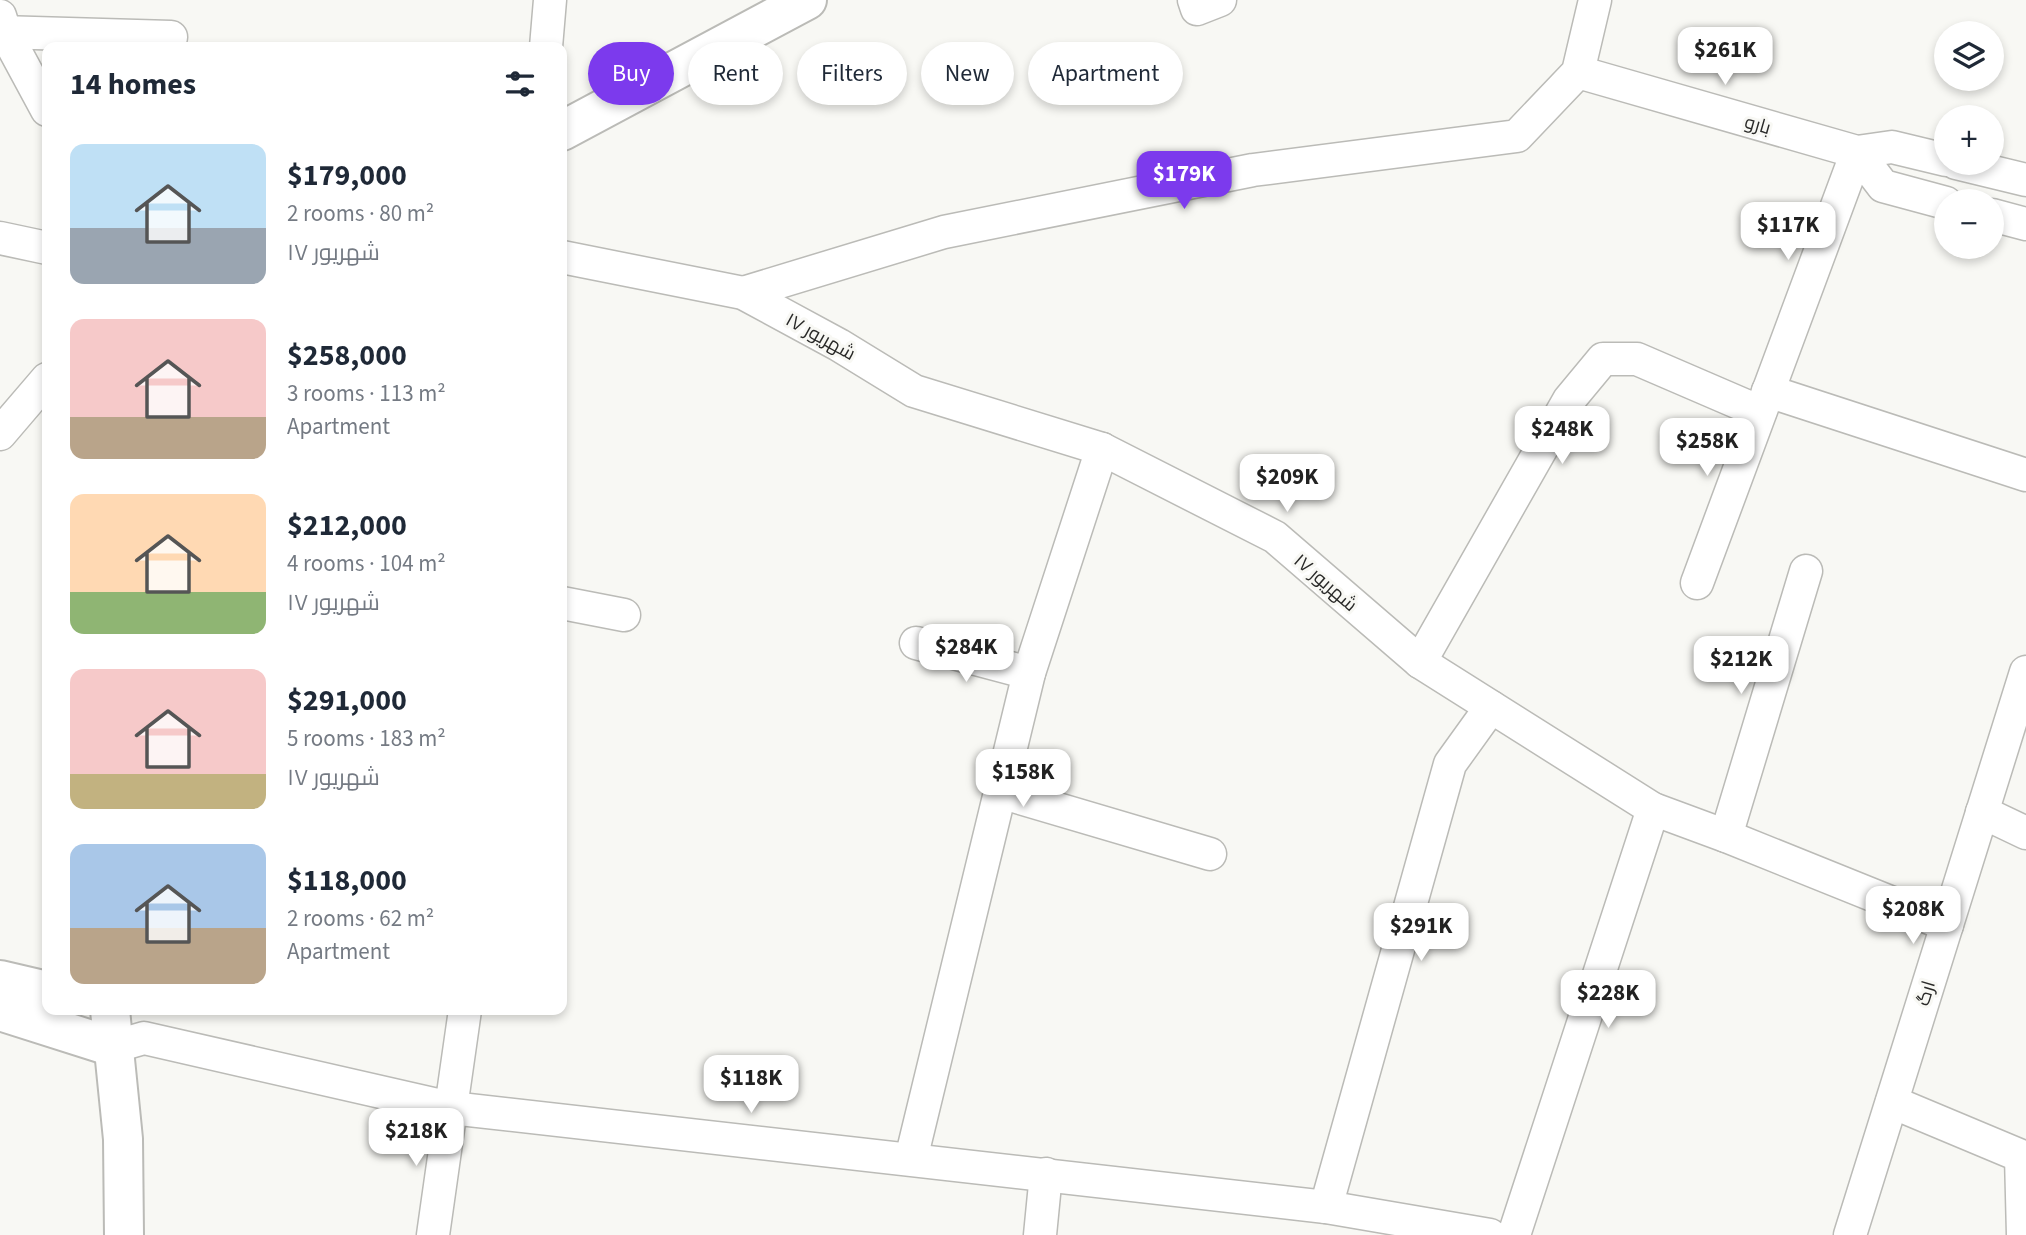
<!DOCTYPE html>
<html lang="en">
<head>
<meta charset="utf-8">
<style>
  :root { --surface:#fff; --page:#f6f6f7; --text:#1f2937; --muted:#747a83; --accent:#7c3aed }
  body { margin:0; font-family:"Source Sans 3",Cairo,sans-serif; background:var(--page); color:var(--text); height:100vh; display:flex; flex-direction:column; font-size:26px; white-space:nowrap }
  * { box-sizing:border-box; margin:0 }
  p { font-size:23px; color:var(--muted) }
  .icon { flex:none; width:38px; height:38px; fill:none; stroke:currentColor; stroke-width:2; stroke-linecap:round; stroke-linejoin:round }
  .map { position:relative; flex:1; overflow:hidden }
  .sheet { position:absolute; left:42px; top:42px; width:525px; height:973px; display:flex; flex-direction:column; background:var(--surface); border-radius:14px; box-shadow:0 4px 10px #0003 }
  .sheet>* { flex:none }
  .banner { position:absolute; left:588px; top:42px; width:665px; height:63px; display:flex; gap:14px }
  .controls { position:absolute; left:1934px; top:21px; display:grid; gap:14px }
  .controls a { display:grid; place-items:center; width:70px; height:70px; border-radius:50%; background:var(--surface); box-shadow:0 4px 10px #0003; font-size:35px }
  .price { position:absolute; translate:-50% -60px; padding:0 16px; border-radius:14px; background:#fff; color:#222; font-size:23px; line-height:46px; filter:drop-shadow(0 2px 4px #0008) }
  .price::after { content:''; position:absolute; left:50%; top:42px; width:21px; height:16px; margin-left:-10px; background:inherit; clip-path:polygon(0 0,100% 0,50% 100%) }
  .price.selected { background:var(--accent); color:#fff }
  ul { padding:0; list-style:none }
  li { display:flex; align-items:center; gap:21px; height:175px; padding:0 28px }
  li span { display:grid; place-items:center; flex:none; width:196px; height:140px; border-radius:14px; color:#555 }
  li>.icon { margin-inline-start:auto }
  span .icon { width:84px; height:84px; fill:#fffc; stroke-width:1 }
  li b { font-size:30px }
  h2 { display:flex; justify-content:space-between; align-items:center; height:84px; padding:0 28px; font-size:30px }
  .pill { padding:0 24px; border-radius:32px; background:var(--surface); box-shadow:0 4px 10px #0003; font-size:24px; line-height:63px }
  .pill.selected { background:var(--accent); color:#fff }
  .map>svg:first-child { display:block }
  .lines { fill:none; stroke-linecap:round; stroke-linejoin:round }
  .street-casing { stroke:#bbbbb7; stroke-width:35 }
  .secondary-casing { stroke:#bbbbb7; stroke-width:42 }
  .street { stroke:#fff; stroke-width:32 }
  .secondary { stroke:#fff; stroke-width:38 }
  .labels { text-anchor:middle; stroke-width:6; stroke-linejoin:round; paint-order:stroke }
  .street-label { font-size:19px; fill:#292928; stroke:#f8f8f4 }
</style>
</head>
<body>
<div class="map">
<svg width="2026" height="1235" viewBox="0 0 2026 1235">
  <rect width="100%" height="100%" fill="#f8f8f4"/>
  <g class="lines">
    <defs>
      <g id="street">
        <path d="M1194,0L1197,9L1220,0"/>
        <path d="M0,16L5,32L47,110"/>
        <path d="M0,32L171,37"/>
        <path d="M546,47L550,0"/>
        <path d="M1578,72L1857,152L1892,147L1946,160"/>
        <path d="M1857,152L1883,186L1946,203"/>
        <path d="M1956,163L2026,180"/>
        <path d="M1992,215L2026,224"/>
        <path d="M0,238L47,248"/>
        <path d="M562,257L743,293L839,345L914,391L1102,449L1275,537L1420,662L1653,809L1726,836L1947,925"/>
        <path d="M743,293L944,232L1253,170L1517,136L1578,72L1595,0"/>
        <path d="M1768,391L2026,475"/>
        <path d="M0,434L47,379"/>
        <path d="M1697,583L1857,152"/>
        <path d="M562,603L624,615"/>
        <path d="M916,643L1029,673"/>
        <path d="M1420,662L1569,400L1603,359H1637L1760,412"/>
        <path d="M1000,792L1210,854"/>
        <path d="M1982,812L2026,833"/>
        <path d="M1726,836L1806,571"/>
        <path d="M113,1047L144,1038L451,1108L465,1010"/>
        <path d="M1892,1102L2021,1156L2023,1235"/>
        <path d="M911,1159L1029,673L1102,449"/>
        <path d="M1326,1207L1450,764L1491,707"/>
        <path d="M433,1235L451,1108L1326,1207L1490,1235"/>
        <path d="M1040,1235L1046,1174"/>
        <path d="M1514,1235L1653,809"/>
        <path d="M1850,1235L2026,672"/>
      </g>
      <g id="secondary">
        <path d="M562,131L807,0"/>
        <path d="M0,980L47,991"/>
        <path d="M110,1010L123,1139L124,1235"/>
        <path d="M0,1011L113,1047"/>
      </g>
    </defs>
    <use href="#street" class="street-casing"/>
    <use href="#secondary" class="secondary-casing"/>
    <use href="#street" class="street"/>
    <use href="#secondary" class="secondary"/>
  </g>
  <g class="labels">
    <g class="street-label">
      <text transform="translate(1758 124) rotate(16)" y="7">بارو</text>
      <text transform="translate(821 336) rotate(29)" y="7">۱۷ شهریور</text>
      <text transform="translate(1326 582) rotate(41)" y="7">۱۷ شهریور</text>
      <text transform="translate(1925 993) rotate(-73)" y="7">ارگ</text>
    </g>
  </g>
</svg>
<div class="controls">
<a><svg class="icon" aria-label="layers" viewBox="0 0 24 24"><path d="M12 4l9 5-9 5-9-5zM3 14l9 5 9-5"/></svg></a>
<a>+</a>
<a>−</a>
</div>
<b class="price" style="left:1725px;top:87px">$261K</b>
<b class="price selected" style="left:1184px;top:211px">$179K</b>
<b class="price" style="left:1788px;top:262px">$117K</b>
<b class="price" style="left:1562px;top:466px">$248K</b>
<b class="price" style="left:1707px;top:478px">$258K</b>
<b class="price" style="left:1287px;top:514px">$209K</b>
<b class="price" style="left:966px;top:684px">$284K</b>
<b class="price" style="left:1741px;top:696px">$212K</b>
<b class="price" style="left:1023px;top:809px">$158K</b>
<b class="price" style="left:1913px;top:946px">$208K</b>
<b class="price" style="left:1421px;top:963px">$291K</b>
<b class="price" style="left:1608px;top:1030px">$228K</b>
<b class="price" style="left:751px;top:1115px">$118K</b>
<b class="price" style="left:416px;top:1168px">$218K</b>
<div class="banner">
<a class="pill selected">Buy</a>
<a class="pill">Rent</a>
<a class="pill">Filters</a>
<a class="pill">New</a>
<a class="pill">Apartment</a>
</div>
<section class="sheet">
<h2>14 homes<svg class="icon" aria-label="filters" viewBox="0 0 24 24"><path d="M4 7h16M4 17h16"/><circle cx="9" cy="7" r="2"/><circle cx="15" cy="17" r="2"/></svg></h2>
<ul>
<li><span style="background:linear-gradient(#bfe0f5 60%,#9aa5b1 0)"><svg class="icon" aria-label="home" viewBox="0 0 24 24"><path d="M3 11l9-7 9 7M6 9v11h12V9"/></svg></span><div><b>$179,000</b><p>2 rooms · 80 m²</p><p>۱۷ شهریور</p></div></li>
<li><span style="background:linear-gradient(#f6c9c9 70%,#b9a48a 0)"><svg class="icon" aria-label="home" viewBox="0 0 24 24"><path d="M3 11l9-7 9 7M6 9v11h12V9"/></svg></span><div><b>$258,000</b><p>3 rooms · 113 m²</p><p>Apartment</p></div></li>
<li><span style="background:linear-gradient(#ffd9b3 70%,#8fb573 0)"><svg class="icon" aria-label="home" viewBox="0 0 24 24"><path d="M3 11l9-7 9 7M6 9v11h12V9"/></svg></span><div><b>$212,000</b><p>4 rooms · 104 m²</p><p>۱۷ شهریور</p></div></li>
<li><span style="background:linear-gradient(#f6c9c9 75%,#c2b280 0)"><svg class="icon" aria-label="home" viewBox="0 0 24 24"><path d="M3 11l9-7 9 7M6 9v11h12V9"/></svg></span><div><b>$291,000</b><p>5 rooms · 183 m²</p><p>۱۷ شهریور</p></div></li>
<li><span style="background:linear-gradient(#a9c7e8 60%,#b9a48a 0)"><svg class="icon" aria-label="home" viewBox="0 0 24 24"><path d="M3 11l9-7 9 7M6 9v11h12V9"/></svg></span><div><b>$118,000</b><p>2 rooms · 62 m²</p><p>Apartment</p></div></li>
</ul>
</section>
</div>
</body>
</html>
